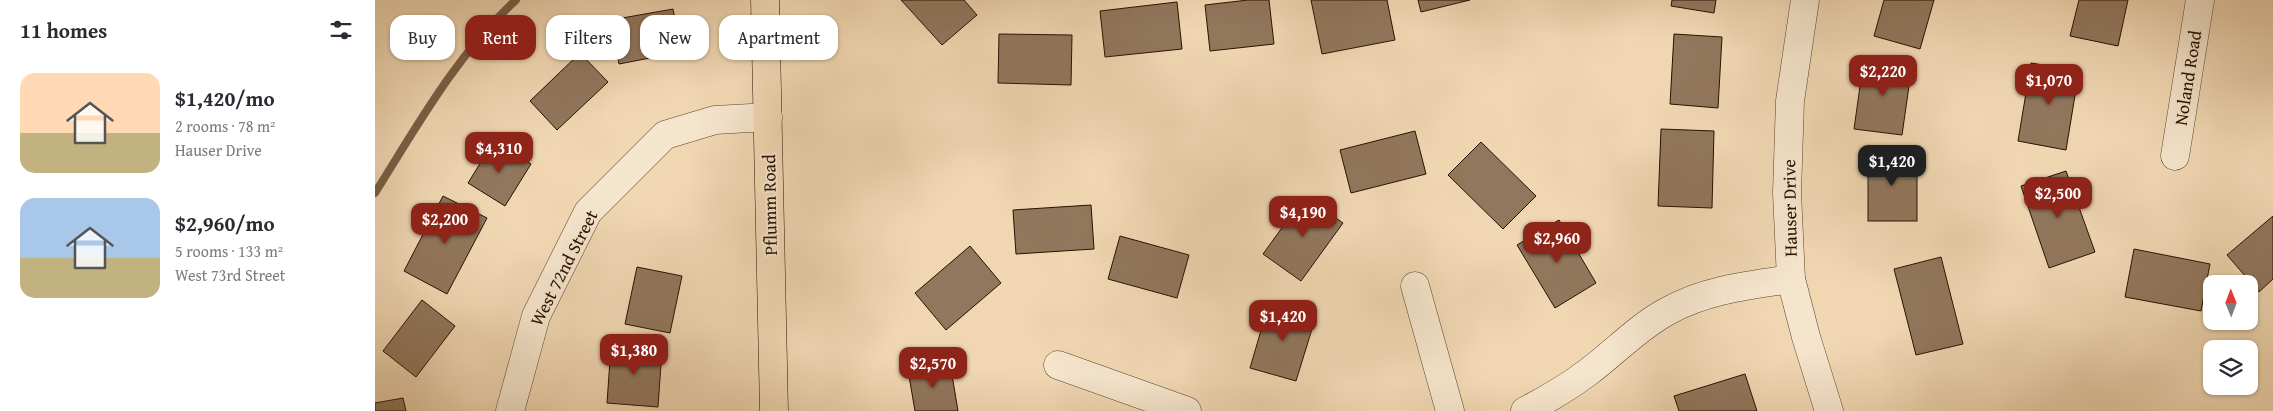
<!DOCTYPE html>
<html lang="en">
<head>
<meta charset="utf-8">
<style>
  :root { --surface:#fff; --page:#f2f2f3; --text:#2b2b33; --muted:#7c7c81; --accent:#8f2418 }
  body { margin:0; font-family:"Gentium Book Plus",serif; background:var(--page); color:var(--text); height:100vh; display:flex; flex-direction:column; font-size:19px; white-space:nowrap }
  * { box-sizing:border-box; margin:0 }
  p { font-size:16px; color:var(--muted) }
  .icon { flex:none; width:28px; height:28px; fill:none; stroke:currentColor; stroke-width:2; stroke-linecap:round; stroke-linejoin:round }
  .map { position:relative; flex:1; overflow:hidden }
  .sheet { display:flex; flex-direction:column; background:var(--surface); width:375px }
  .sheet>* { flex:none }
  .top-card { position:absolute; left:15px; top:15px; width:475px; height:45px; display:flex; gap:10px }
  .needle { width:32px; rotate:359deg }
  .controls { position:absolute; left:1828px; top:275px; display:grid; gap:10px }
  .controls a { display:grid; place-items:center; width:55px; height:55px; border-radius:10px; background:var(--surface); box-shadow:0 1px 4px #0004; font-size:25px }
  .price { position:absolute; translate:-50% -42px; padding:0 11px; border-radius:10px; background:var(--accent); color:#fff; font-size:16px; line-height:32px; filter:drop-shadow(0 1px 2px #0008) }
  .price::after { content:''; position:absolute; left:50%; top:30px; width:15px; height:11px; margin-left:-8px; background:inherit; clip-path:polygon(0 0,100% 0,50% 100%) }
  .price.current { background:#222; color:#fff }
  ul { padding:0; list-style:none }
  li { display:flex; align-items:center; gap:15px; height:125px; padding:0 20px }
  li span { display:grid; place-items:center; flex:none; width:140px; height:100px; border-radius:15px; color:#555 }
  li>.icon { margin-inline-start:auto }
  span .icon { width:60px; height:60px; fill:#fffc; stroke-width:1 }
  li b { font-size:21px }
  h2 { display:flex; justify-content:space-between; align-items:center; height:60px; padding:0 20px; font-size:21px }
  .chip { padding:0 18px; border-radius:15px; background:var(--surface); box-shadow:0 1px 4px #0004; font-size:18px; line-height:45px }
  .chip.current { background:var(--accent); color:#fff }
  main { display:flex; flex:1; min-height:0 }
  .map>svg:first-child { display:block }
  .lines { fill:none; stroke-linecap:round; stroke-linejoin:round }
  .stream { stroke:#795f46; stroke-width:8 }
  .building { fill:#91775d; stroke:#2a1000 }
  .minor-casing { stroke:#5c422c; stroke-width:29 }
  .major-casing { stroke:#2a1000; stroke-width:29 }
  .minor { stroke:#f5e5cd; stroke-width:28 }
  .major { stroke:#f0d7b2; stroke-width:28 }
  .labels { text-anchor:middle; stroke-width:4; stroke-linejoin:round; paint-order:stroke }
  .street-label { font-size:18px; fill:#2a1000; stroke:#f5e5cd }
</style>
</head>
<body>
<main>
<section class="sheet">
<h2>11 homes<svg class="icon" aria-label="filters" viewBox="0 0 24 24"><path d="M4 7h16M4 17h16"/><circle cx="9" cy="7" r="2"/><circle cx="15" cy="17" r="2"/></svg></h2>
<ul>
<li><span style="background:linear-gradient(#ffd9b3 60%,#c2b280 0)"><svg class="icon" aria-label="home" viewBox="0 0 24 24"><path d="M3 11l9-7 9 7M6 9v11h12V9"/></svg></span><div><b>$1,420/mo</b><p>2 rooms · 78 m²</p><p>Hauser Drive</p></div></li>
<li><span style="background:linear-gradient(#a9c7e8 60%,#c2b280 0)"><svg class="icon" aria-label="home" viewBox="0 0 24 24"><path d="M3 11l9-7 9 7M6 9v11h12V9"/></svg></span><div><b>$2,960/mo</b><p>5 rooms · 133 m²</p><p>West 73rd Street</p></div></li>
</ul>
</section>
<div class="map">
<svg width="1898" height="411" viewBox="0 0 1898 411">
  <rect width="100%" height="100%" fill="#f0d7b2"/>
  <filter id="stains"><feTurbulence type="fractalNoise" baseFrequency=".004" numOctaves="4"/><feColorMatrix values="0 0 0 0 .2 0 0 0 0 .09 0 0 0 0 .02 0 0 0 .5 -.17"/></filter>
  <radialGradient id="worn" r=".72"><stop offset=".6" stop-color="#630" stop-opacity="0"/><stop offset="1" stop-color="#630" stop-opacity=".3"/></radialGradient>
  <g class="lines">
    <path class="stream" d="M0,193C42,126 82,54 141,0"/>
  </g>
  <g class="building">
    <path d="M526,0H589L602,15L567,45Z"/>
    <path d="M873,0H894L899,44L835,51L830,5Z"/>
    <path d="M936,0H1012L1020,40L947,54Z"/>
    <path d="M1043,0H1095L1046,12Z"/>
    <path d="M1297,0H1341L1339,13L1296,6Z"/>
    <path d="M1509,0H1559L1545,49L1499,36Z"/>
    <path d="M1704,0H1753L1743,46L1695,36Z"/>
    <path d="M802,2L807,49L730,57L725,11Z"/>
    <path d="M298,9L306,52L244,64L236,20Z"/>
    <path d="M624,34L697,35L696,85L623,83Z"/>
    <path d="M1299,34L1347,37L1343,108L1295,104Z"/>
    <path d="M205,53L233,82L182,130L155,101Z"/>
    <path d="M1489,58L1537,65L1527,135L1479,129Z"/>
    <path d="M1656,63L1704,71L1691,150L1643,141Z"/>
    <path d="M1286,129L1339,131L1337,208L1283,206Z"/>
    <path d="M1040,131L1051,174L976,193L965,150Z"/>
    <path d="M119,141L156,164L130,206L93,183Z"/>
    <path d="M1106,142L1161,196L1128,229L1073,175Z"/>
    <rect x="1493" y="153" width="49" height="68"/>
    <path d="M1691,171L1720,252L1674,268L1646,186Z"/>
    <path d="M68,196L112,218L72,294L29,271Z"/>
    <path d="M930,196L968,223L926,281L888,254Z"/>
    <path d="M716,205L719,249L641,254L638,210Z"/>
    <path d="M1898,216V279L1884,292L1852,255Z"/>
    <path d="M1184,220L1221,283L1180,308L1142,245Z"/>
    <path d="M745,236L814,255L802,298L733,279Z"/>
    <path d="M595,246L626,283L571,330L540,293Z"/>
    <path d="M1759,249L1835,264L1826,311L1750,297Z"/>
    <path d="M1566,257L1588,344L1541,355L1519,269Z"/>
    <path d="M262,267L307,276L295,333L250,324Z"/>
    <path d="M47,300L80,326L41,377L8,351Z"/>
    <path d="M894,303L941,316L921,381L875,368Z"/>
    <path d="M236,346L287,350L283,407L232,403Z"/>
    <path d="M575,363L583,411H540L533,370Z"/>
    <path d="M1370,374L1382,411H1304L1299,396Z"/>
    <path d="M28,398L31,411H0V403Z"/>
  </g>
  <g class="lines">
    <defs>
      <g id="minor">
        <path d="M1430,0L1415,101L1412,193L1416,279L1431,337L1454,411"/>
        <path d="M1800,156L1825,0"/>
        <path d="M1040,286L1075,411"/>
        <path d="M683,365L812,411"/>
        <path d="M135,411L161,316L213,212L290,135L340,120L393,117"/>
        <path d="M1150,411C1171,400 1192,388 1212,373C1239,353 1262,328 1291,312C1329,290 1374,285 1416,279"/>
      </g>
      <path id="major" d="M390,0L399,411"/>
    </defs>
    <use href="#minor" class="minor-casing"/>
    <use href="#major" class="major-casing"/>
    <use href="#minor" class="minor"/>
    <use href="#major" class="major"/>
  </g>
  <g class="labels">
    <g class="street-label">
      <text transform="translate(1813 78) rotate(-81)" y="6">Noland Road</text>
      <text transform="translate(395 205) rotate(-91)" y="6">Pflumm Road</text>
      <text transform="translate(1415 208) rotate(-91)" y="6">Hauser Drive</text>
      <text transform="translate(189 268) rotate(-63)" y="6">West 72nd Street</text>
    </g>
  </g>
  <rect width="100%" height="100%" filter="url(#stains)"/>
  <rect width="100%" height="100%" fill="url(#worn)"/>
</svg>
<div class="controls">
<a><svg class="needle" viewBox="-14 -14 28 28"><path d="M0-13l5 13h-10z" fill="#e53935"/><path d="M0 13l5-13h-10z" fill="#7c7c81"/></svg></a>
<a><svg class="icon" aria-label="layers" viewBox="0 0 24 24"><path d="M12 4l9 5-9 5-9-5zM3 14l9 5 9-5"/></svg></a>
</div>
<b class="price" style="left:1508px;top:97px">$2,220</b>
<b class="price" style="left:1674px;top:106px">$1,070</b>
<b class="price" style="left:124px;top:174px">$4,310</b>
<b class="price current" style="left:1517px;top:187px">$1,420</b>
<b class="price" style="left:1683px;top:219px">$2,500</b>
<b class="price" style="left:928px;top:238px">$4,190</b>
<b class="price" style="left:70px;top:245px">$2,200</b>
<b class="price" style="left:1182px;top:264px">$2,960</b>
<b class="price" style="left:908px;top:342px">$1,420</b>
<b class="price" style="left:259px;top:376px">$1,380</b>
<b class="price" style="left:558px;top:389px">$2,570</b>
<div class="top-card">
<a class="chip">Buy</a>
<a class="chip current">Rent</a>
<a class="chip">Filters</a>
<a class="chip">New</a>
<a class="chip">Apartment</a>
</div>
</div>
</main>
</body>
</html>
